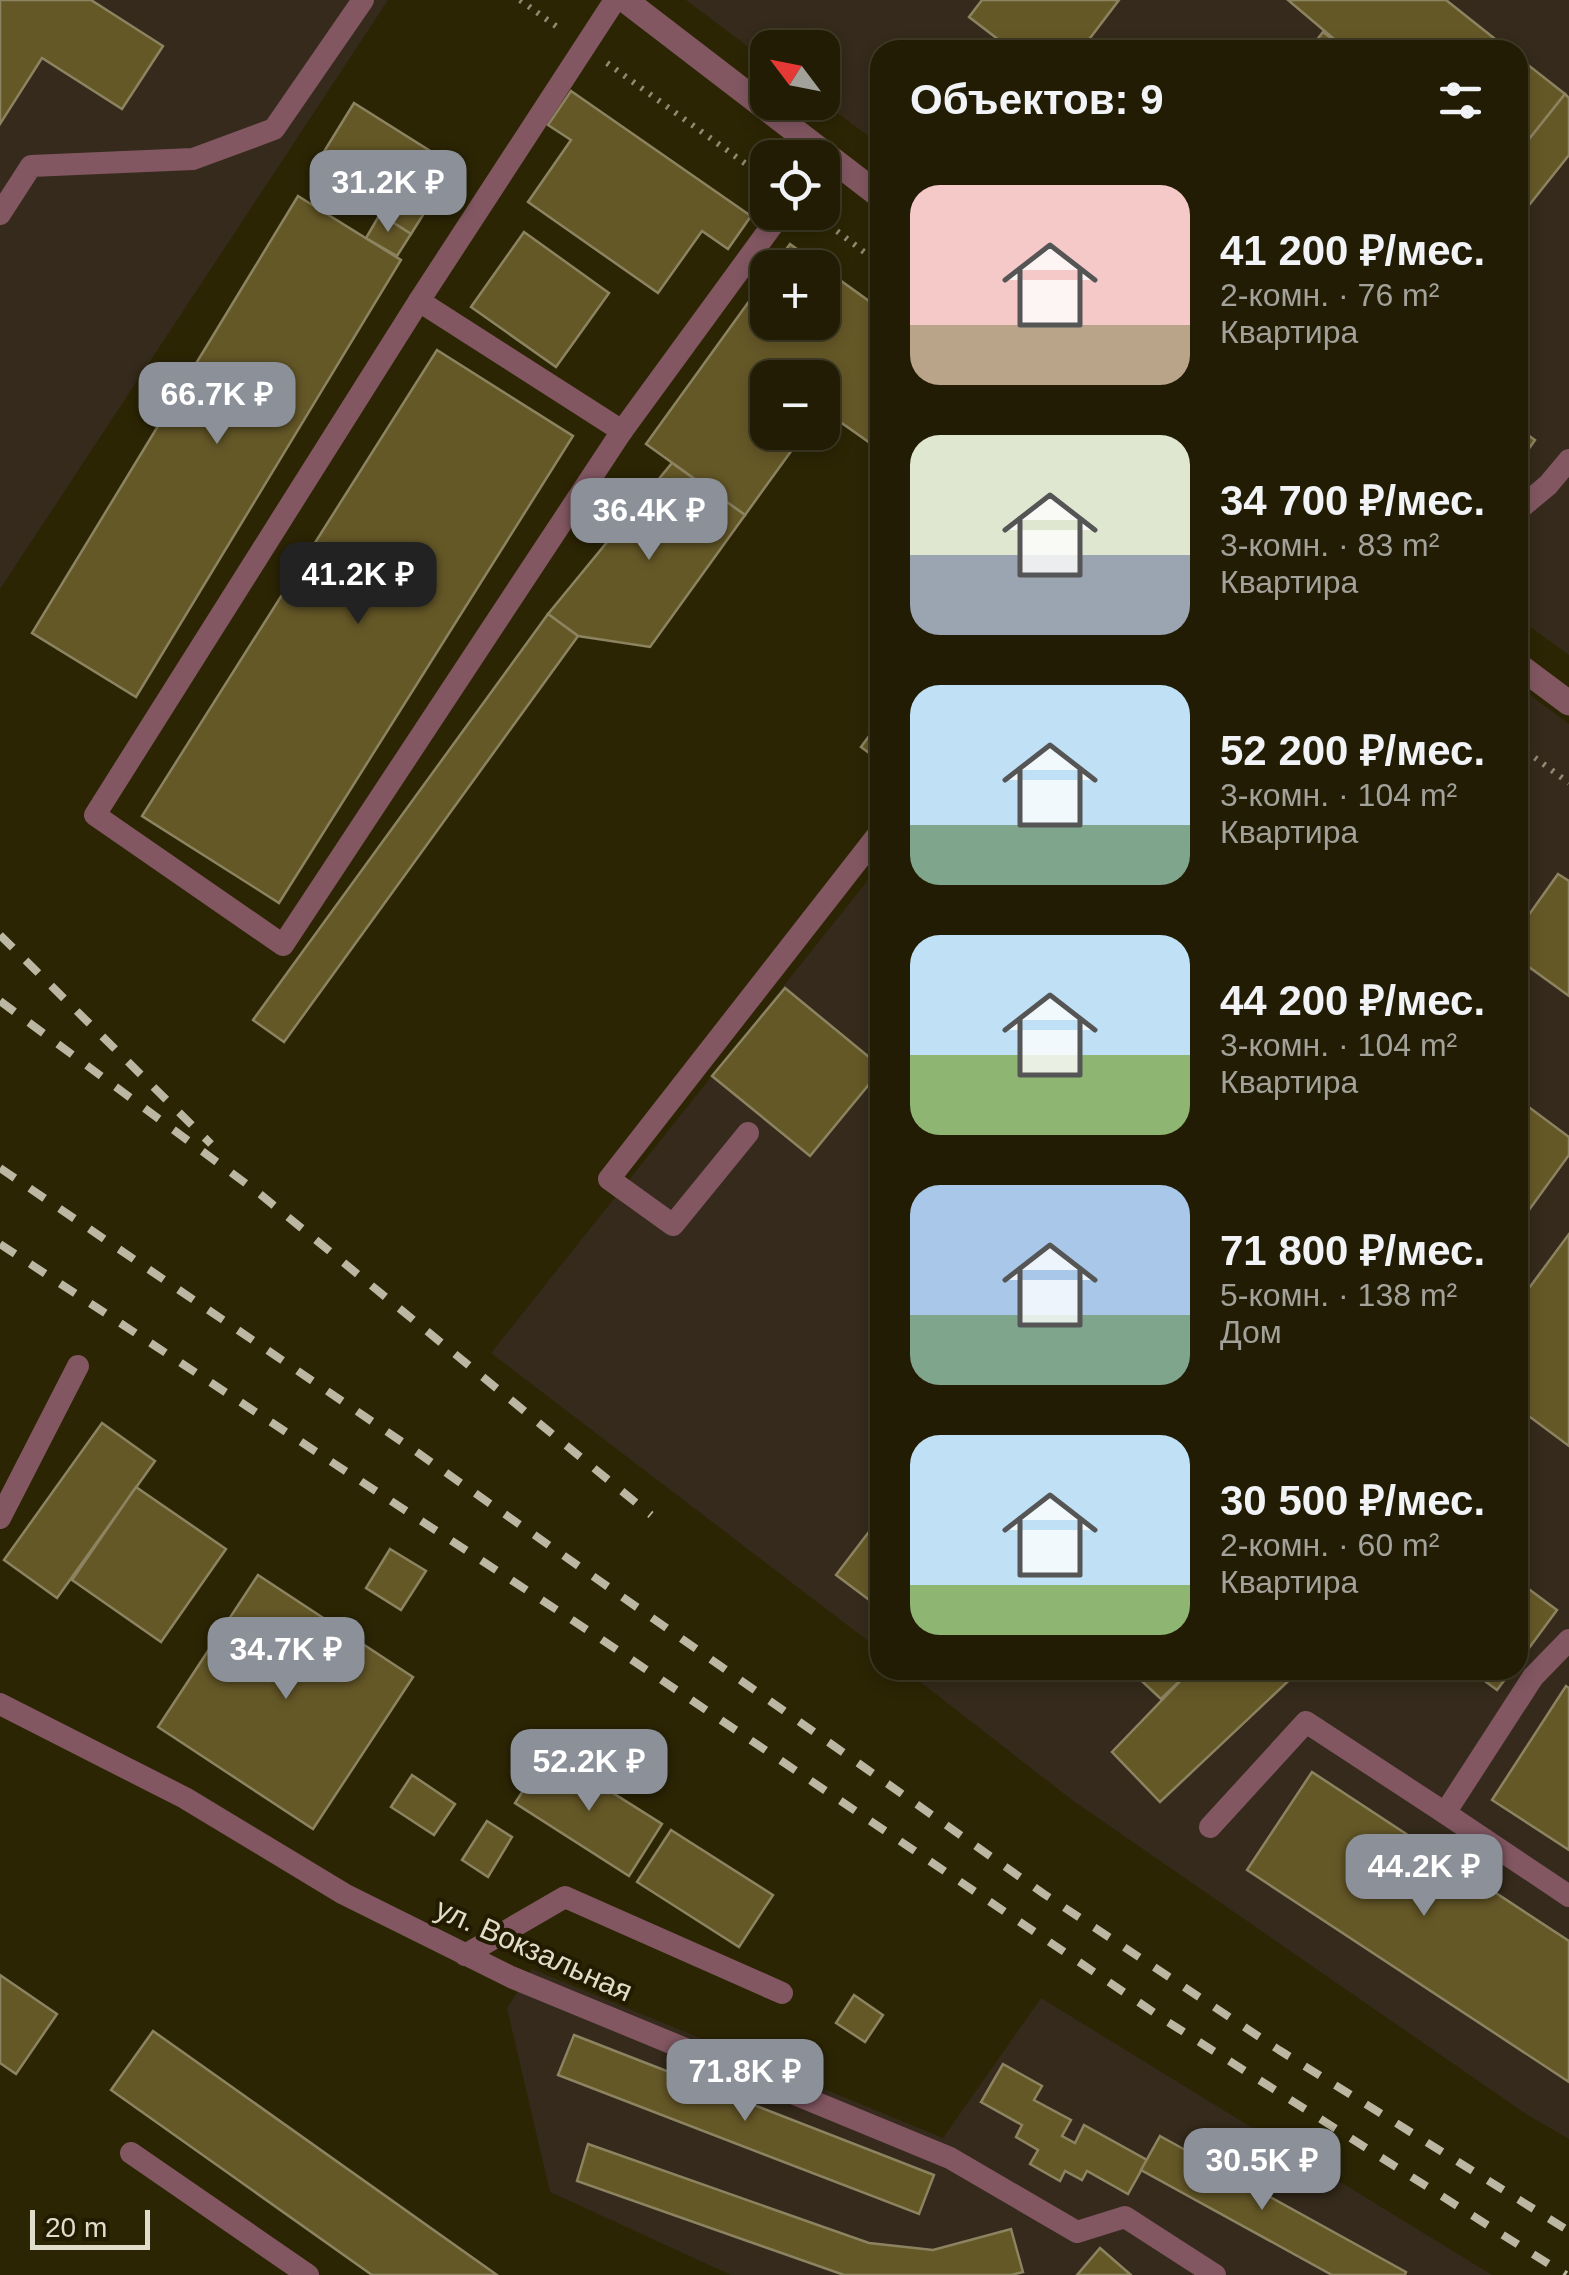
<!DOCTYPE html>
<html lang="ru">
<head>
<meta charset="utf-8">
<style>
  :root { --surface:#211c03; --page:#29250d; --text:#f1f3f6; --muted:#a2a19a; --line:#3e3a25; --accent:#8c9099 }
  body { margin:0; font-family:Arial,sans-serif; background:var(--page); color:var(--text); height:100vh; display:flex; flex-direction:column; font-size:38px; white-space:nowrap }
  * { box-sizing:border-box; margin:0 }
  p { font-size:32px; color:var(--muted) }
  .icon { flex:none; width:55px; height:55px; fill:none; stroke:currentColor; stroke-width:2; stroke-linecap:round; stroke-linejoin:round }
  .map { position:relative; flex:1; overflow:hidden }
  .panel { position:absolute; left:870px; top:40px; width:658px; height:1640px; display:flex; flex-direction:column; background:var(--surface); border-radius:30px; box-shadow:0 5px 15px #0003,0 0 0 2px var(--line) }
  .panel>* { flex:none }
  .needle { width:65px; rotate:302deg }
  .fabs { position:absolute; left:750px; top:30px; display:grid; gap:20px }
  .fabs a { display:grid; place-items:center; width:90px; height:90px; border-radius:20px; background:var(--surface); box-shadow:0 5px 15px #0003,0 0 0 2px var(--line); font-size:50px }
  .scale { position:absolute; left:30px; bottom:25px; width:120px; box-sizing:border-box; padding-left:10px; border:5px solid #e1ddcb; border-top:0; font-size:28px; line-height:35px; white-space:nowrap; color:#e1ddcb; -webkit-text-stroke:8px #231b00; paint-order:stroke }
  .price { position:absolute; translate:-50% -85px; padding:0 22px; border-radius:20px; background:var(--accent); color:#fff; font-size:32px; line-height:65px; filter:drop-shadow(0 2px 5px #0008) }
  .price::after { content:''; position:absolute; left:50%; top:60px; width:30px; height:22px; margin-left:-15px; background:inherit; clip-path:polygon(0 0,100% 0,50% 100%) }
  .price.current { background:#222; color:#fff }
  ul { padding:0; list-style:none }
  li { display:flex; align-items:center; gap:30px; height:250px; padding:0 40px }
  li span { display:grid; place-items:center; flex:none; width:280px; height:200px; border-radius:30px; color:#555 }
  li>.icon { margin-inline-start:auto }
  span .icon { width:120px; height:120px; fill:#fffc; stroke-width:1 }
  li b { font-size:42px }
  h2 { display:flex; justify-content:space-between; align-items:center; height:120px; padding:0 40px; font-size:42px }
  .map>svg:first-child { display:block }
  .industrial { fill:#352a1b }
  .building { fill:#655827; stroke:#8c8361; stroke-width:2.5 }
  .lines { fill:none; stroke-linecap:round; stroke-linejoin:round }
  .path { stroke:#8f8a71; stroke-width:6; stroke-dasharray:2.5 8; stroke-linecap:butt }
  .service { stroke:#825762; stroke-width:22 }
  .tertiary { stroke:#825762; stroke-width:25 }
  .rail { stroke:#bcb7a2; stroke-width:8; stroke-dasharray:18 18; stroke-linecap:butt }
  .labels { text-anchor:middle; stroke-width:8; stroke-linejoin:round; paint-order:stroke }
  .street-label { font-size:30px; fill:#e1ddcb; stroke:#231b00 }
</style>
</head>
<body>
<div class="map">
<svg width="1569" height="2275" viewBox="0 0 1569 2275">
  <rect width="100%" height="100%" fill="#2c2504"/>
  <g class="industrial">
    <path d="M0,0H388L0,589Z"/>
    <path d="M686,0H1569V655L1518,618V50H880V145L823,102L822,48H768L767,61Z"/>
    <path d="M1518,686L1569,724V2139L1529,2116L1072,1800L905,1670H1518Z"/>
    <path d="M880,865V1650L491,1353Z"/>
    <path d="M532,1969L943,2138L1041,1998L1492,2275H731L550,2192L507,2008Z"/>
  </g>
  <g class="building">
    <path d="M0,0H91L163,46L122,109L42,58L0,124Z"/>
    <path d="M982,0H1119L1081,50H1012L969,17Z"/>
    <path d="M1288,0H1446L1509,50H1347Z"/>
    <path d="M1323,32L1347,50H1309Z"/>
    <path d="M1518,57L1565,94L1518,153Z"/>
    <path d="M571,91L751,216L728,249L702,231L658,293L528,202L571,140L548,125Z"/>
    <path d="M1565,94L1569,98V155L1518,219V153Z"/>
    <path d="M354,103L454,166L411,234L312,171Z"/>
    <path d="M298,196L401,260L136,697L32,633Z"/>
    <path d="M380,214L411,234L397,256L366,238Z"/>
    <path d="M524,232L609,293L556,367L471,307Z"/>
    <path d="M790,244L880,309V450L822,409V378H768V432H805L745,515L646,444L768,275V322H822V268H773Z"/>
    <path d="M437,350L573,436L279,903L142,816Z"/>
    <path d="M1518,428L1535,440L1518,464Z"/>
    <path d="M672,463L745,515L650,647L578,636L548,614Z"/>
    <path d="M548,614L578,636L284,1042L253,1020Z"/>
    <path d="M880,721V761L861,747Z"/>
    <path d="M1558,874L1569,881V996L1518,959V930Z"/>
    <path d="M785,988L880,1066V1071L810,1156L712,1076Z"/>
    <path d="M1518,1099L1569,1137V1155L1518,1225Z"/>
    <path d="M1569,1234V1446L1518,1408V1303Z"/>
    <path d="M102,1423L155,1461L57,1598L4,1560Z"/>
    <path d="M136,1487L226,1549L161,1642L72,1580Z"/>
    <path d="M868,1533L880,1542V1608L836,1575Z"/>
    <path d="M390,1549L426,1571L401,1610L366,1588Z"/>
    <path d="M258,1575L413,1677L313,1829L158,1727Z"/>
    <path d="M1518,1581L1557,1610L1518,1663Z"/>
    <path d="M1130,1670H1191L1161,1699Z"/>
    <path d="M1191,1670H1300L1160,1802L1112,1752Z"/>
    <path d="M1470,1670H1512L1497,1690Z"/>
    <path d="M1566,1686L1569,1688V1850L1492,1800Z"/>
    <path d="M548,1752L662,1824L629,1876L515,1803Z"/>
    <path d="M1312,1772L1569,1941V2082L1247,1870Z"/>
    <path d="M412,1775L455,1804L434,1835L391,1807Z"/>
    <path d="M487,1821L512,1837L488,1877L462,1860Z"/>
    <path d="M671,1830L773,1895L739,1947L637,1882Z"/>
    <path d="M0,1975L57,2014L16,2074L0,2063Z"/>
    <path d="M854,1995L883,2015L865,2042L836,2023Z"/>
    <path d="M153,2031L497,2275H372L111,2090Z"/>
    <path d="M574,2035L934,2175L919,2214L558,2075Z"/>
    <path d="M1003,2064L1042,2086L1034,2100L1071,2120L1062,2136L1075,2143L1084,2125L1147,2160L1128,2194L1087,2171L1082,2180L1065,2171L1060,2181L1030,2164L1038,2150L1016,2137L1022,2125L981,2102Z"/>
    <path d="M1160,2136L1406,2272L1405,2275H1332L1141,2170Z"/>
    <path d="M588,2144L869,2243L933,2250L1011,2229L1023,2272L1011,2275H844L577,2181Z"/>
    <path d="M1100,2248L1131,2275H1077Z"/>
  </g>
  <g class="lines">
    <g class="path">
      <path d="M520,0L560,29"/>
      <path d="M607,63L768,180"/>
      <path d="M812,212L880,264"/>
      <path d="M1518,745L1569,783"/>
    </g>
    <g class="service">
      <path d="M615,0L419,301L95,815L283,945L622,431L782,212"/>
      <path d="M0,214L31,166L193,159L274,129L363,0"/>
      <path d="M419,301L622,431"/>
      <path d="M1518,510L1548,485L1569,460"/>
      <path d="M748,1133L673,1225L609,1179L880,832"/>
      <path d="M0,1518L78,1366"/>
      <path d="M0,1704L185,1798L344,1894L511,1977L950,2158L1077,2232L1125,2217L1215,2275"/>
      <path d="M1445,1813L1569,1896"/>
      <path d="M1210,1827L1306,1722L1445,1813L1533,1677L1569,1640"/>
      <path d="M465,1955L565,1897L782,1993"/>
      <path d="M131,2153L308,2275"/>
    </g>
    <g class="tertiary">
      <path d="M625,0L880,196"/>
      <path d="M1518,665L1569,703"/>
    </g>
    <g class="rail">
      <path d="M0,935L211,1144"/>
      <path d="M0,1001L260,1194L651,1515"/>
      <path d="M0,1168L411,1448L1044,1894L1279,2050L1569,2231"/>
      <path d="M0,1244L598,1637L1168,2022L1566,2275"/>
    </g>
  </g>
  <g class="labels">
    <g class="street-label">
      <text transform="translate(534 1950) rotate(24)" y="10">ул. Вокзальная</text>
    </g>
  </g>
</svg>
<div class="fabs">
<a><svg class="needle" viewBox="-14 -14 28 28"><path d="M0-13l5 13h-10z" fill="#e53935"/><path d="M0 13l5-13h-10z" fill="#a2a19a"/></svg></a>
<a><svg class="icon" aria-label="locate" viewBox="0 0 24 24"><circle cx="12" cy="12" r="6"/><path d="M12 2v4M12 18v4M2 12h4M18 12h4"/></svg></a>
<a>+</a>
<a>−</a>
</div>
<div class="scale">20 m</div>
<b class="price" style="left:388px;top:235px">31.2K ₽</b>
<b class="price" style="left:217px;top:447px">66.7K ₽</b>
<b class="price" style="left:649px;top:563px">36.4K ₽</b>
<b class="price current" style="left:358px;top:627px">41.2K ₽</b>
<b class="price" style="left:286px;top:1702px">34.7K ₽</b>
<b class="price" style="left:589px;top:1814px">52.2K ₽</b>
<b class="price" style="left:1424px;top:1919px">44.2K ₽</b>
<b class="price" style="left:745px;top:2124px">71.8K ₽</b>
<b class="price" style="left:1262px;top:2213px">30.5K ₽</b>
<section class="panel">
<h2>Объектов: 9<svg class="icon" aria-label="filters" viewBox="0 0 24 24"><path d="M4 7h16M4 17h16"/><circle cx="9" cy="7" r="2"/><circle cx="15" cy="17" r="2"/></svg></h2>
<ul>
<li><span style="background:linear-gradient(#f6c9c9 70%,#b9a48a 0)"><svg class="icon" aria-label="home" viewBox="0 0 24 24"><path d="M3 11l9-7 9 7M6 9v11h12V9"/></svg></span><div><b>41 200 ₽/мес.</b><p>2-комн. · 76 m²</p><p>Квартира</p></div></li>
<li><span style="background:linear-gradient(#dfe7d0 60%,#9aa5b1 0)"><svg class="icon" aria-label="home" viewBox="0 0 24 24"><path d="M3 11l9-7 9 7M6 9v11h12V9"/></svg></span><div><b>34 700 ₽/мес.</b><p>3-комн. · 83 m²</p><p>Квартира</p></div></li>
<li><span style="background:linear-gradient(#bfe0f5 70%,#7fa58c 0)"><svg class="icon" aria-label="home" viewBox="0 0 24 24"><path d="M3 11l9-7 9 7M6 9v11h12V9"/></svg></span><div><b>52 200 ₽/мес.</b><p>3-комн. · 104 m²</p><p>Квартира</p></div></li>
<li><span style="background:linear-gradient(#bfe0f5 60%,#8fb573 0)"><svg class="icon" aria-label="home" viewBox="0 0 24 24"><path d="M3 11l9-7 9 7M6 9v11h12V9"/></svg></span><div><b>44 200 ₽/мес.</b><p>3-комн. · 104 m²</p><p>Квартира</p></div></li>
<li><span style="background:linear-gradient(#a9c7e8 65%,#7fa58c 0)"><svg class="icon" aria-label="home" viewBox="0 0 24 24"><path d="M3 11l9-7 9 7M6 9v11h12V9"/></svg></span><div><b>71 800 ₽/мес.</b><p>5-комн. · 138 m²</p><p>Дом</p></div></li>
<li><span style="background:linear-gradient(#bfe0f5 75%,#8fb573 0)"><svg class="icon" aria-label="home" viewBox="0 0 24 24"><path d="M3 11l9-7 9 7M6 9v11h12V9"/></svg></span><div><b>30 500 ₽/мес.</b><p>2-комн. · 60 m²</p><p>Квартира</p></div></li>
</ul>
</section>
</div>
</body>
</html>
